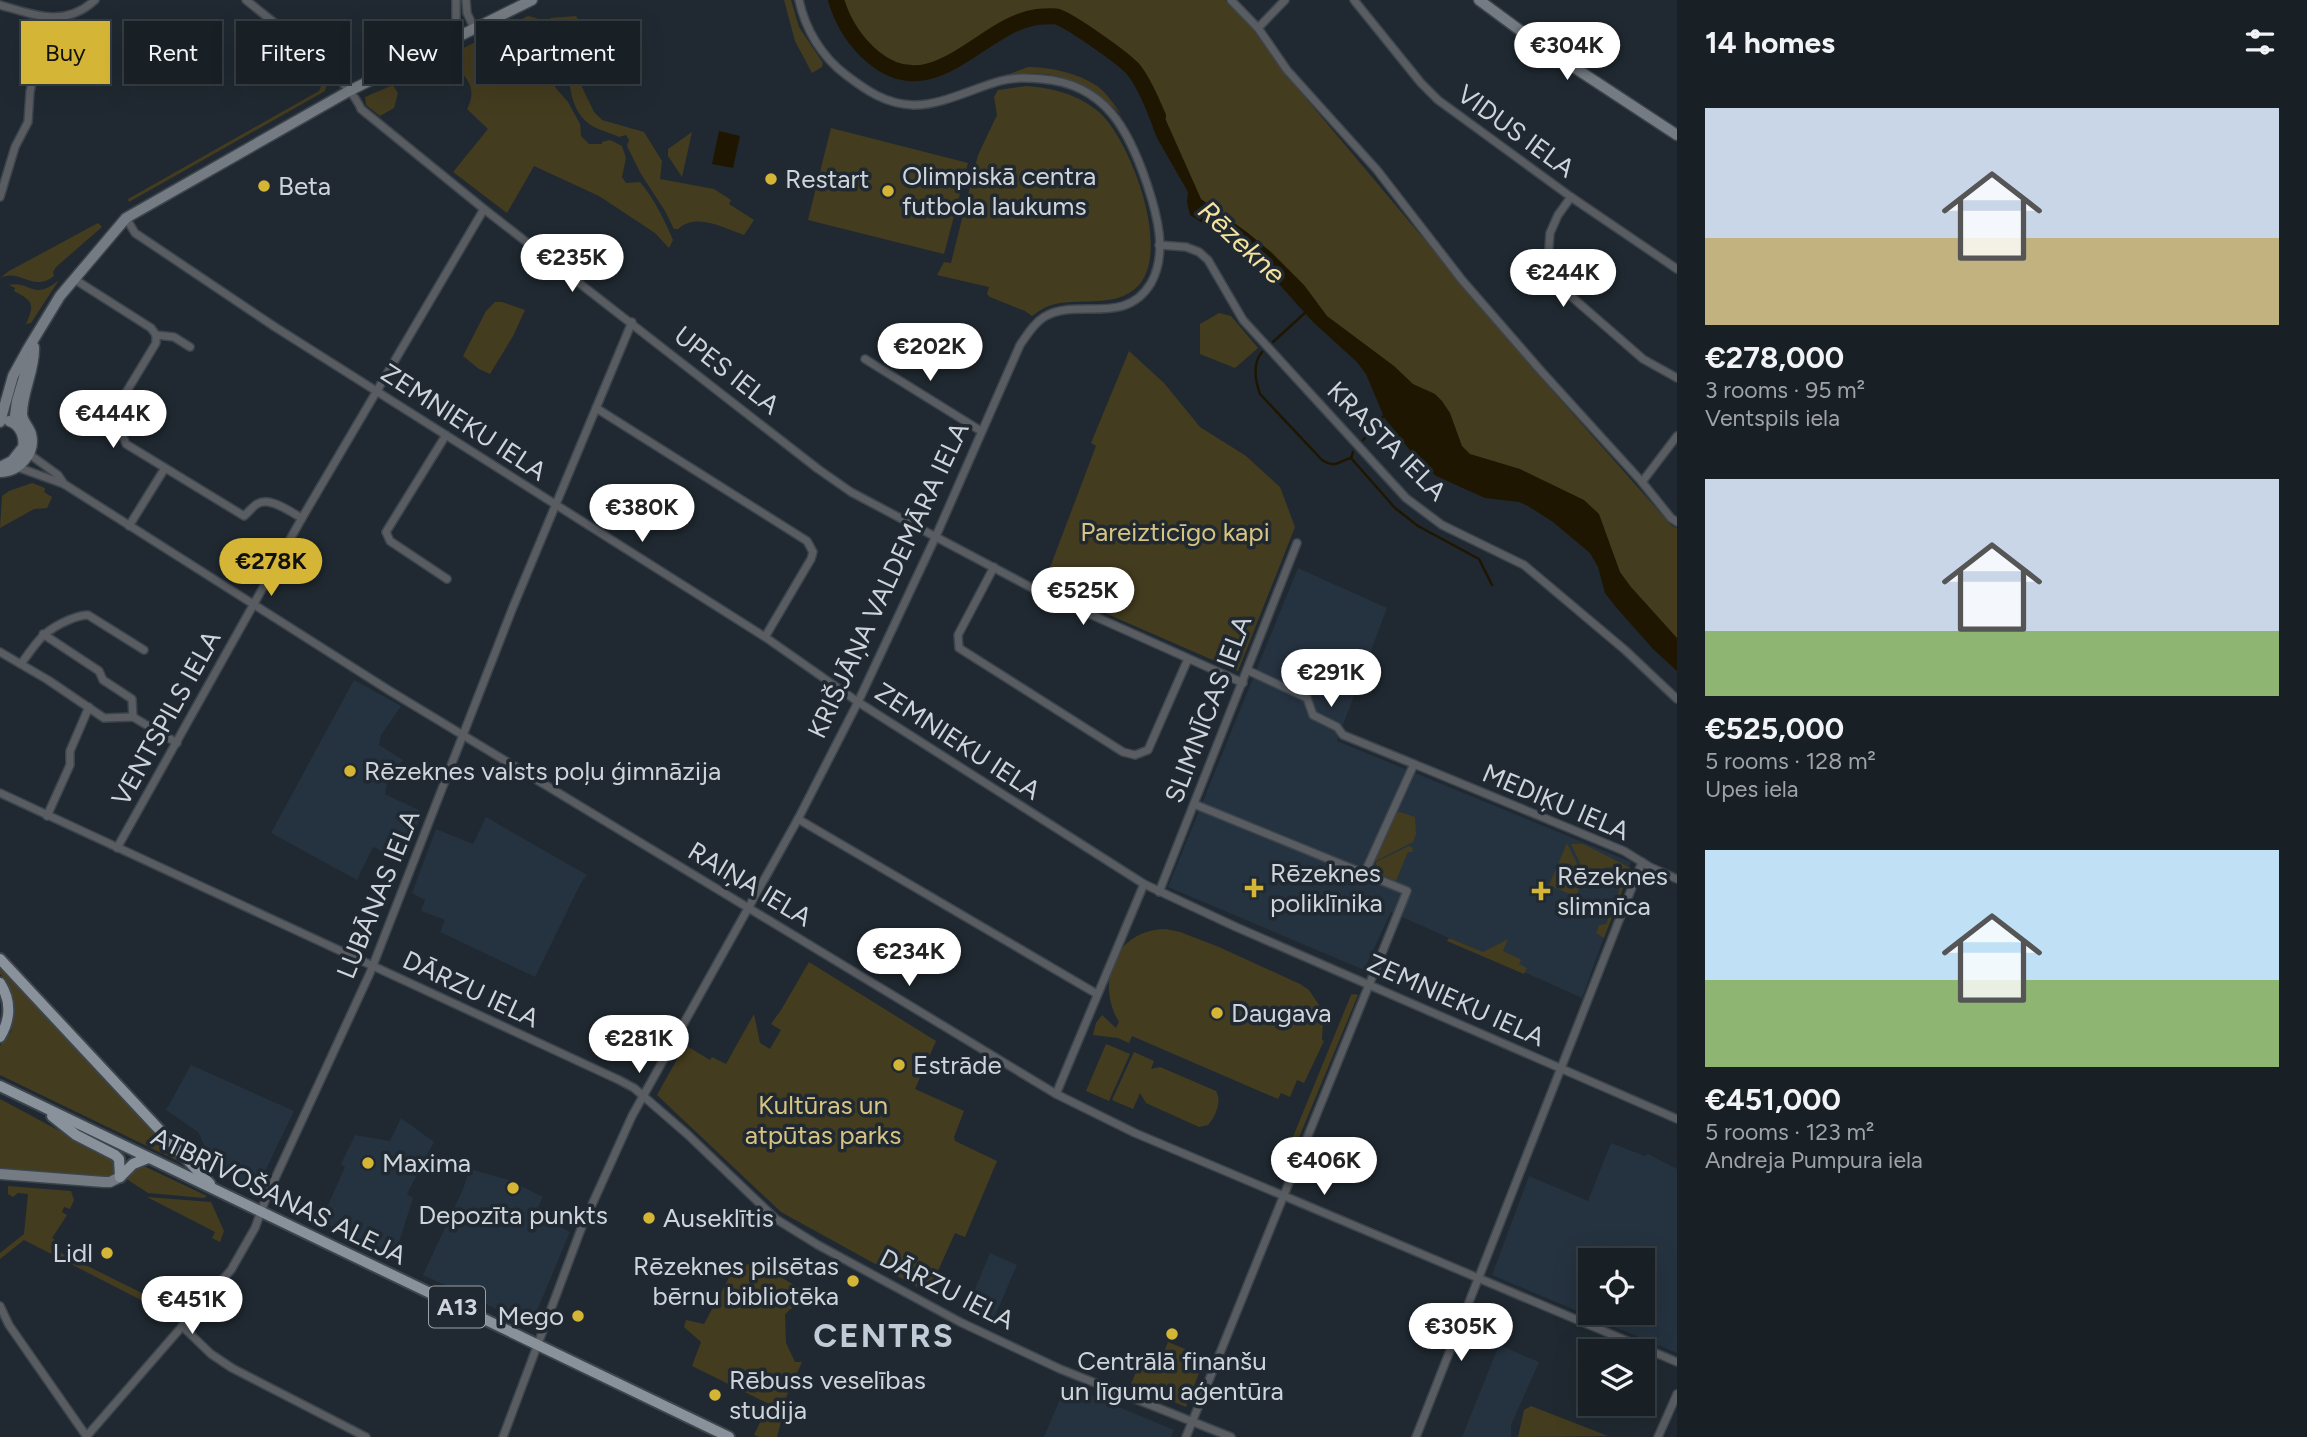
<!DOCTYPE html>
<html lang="en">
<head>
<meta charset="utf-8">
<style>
  :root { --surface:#181f25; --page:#252c32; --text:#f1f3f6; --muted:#9fa2a7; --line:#363d42; --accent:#d5b535 }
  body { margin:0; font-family:Figtree,sans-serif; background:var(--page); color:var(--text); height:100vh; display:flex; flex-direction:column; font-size:26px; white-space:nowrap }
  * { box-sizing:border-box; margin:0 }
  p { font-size:23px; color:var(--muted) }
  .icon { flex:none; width:38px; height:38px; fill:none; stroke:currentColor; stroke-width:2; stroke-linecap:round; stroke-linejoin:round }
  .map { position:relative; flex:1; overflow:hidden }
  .details { display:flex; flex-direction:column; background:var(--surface); width:630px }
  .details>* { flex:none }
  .guide { position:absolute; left:21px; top:21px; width:665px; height:63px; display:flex; gap:14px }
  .controls { position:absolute; left:1578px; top:1248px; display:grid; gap:14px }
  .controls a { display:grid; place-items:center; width:77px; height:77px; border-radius:0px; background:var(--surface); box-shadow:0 7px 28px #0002,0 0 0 2px var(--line); font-size:35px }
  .price { position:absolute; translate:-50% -60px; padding:0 16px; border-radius:24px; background:#fff; color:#222; font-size:23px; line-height:46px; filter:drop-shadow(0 2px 4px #0008) }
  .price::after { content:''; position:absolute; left:50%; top:42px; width:21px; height:16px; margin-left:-10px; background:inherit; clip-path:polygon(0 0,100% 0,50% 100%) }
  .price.current { background:var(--accent); color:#111 }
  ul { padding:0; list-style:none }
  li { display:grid; align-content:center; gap:14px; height:371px; padding:0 28px }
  li span { display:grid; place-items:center; height:217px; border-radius:0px; color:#555 }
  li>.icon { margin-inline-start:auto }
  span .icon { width:126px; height:126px; fill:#fffc; stroke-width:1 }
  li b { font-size:30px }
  h2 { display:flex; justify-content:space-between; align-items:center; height:84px; padding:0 28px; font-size:30px }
  .pill { padding:0 24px; border-radius:0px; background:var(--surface); box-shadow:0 7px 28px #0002,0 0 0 2px var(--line); font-size:24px; line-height:63px }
  .pill.current { background:var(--accent); color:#111 }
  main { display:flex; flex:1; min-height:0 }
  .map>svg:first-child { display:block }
  .built { fill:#25323f; fill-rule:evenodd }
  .green { fill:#443c1f }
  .water { fill:#1e1600 }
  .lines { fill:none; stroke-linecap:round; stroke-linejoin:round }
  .stream { stroke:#1e1600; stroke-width:2.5 }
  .river { stroke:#1e1600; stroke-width:16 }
  .street-casing { stroke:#3c444c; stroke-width:10 }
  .secondary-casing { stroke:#3c444c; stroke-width:13 }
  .primary-casing { stroke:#3c444c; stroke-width:14 }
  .street { stroke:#595d62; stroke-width:7 }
  .secondary { stroke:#747b82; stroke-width:10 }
  .primary { stroke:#89929b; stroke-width:10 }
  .poi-dot { fill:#d5b535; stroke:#202931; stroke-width:2.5 }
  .labels { text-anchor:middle; stroke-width:7; stroke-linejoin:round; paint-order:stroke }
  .shield { fill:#202931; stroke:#9aa1a7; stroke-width:2 }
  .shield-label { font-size:24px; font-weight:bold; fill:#ced4da }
  .street-label { font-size:26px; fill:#ced4da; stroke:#202931 }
  .poi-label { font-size:26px; fill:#ced4da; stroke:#202931; text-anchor:start }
  .park-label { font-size:26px; fill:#d6c482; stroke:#202931 }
  .water-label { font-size:28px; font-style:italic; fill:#f4e29e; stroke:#202931 }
  .district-label { font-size:33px; font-weight:bold; letter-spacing:2px; fill:#c0cbd7; stroke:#202931 }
</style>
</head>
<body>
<main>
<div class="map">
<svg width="1677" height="1437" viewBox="0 0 1677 1437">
  <rect width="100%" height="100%" fill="#202931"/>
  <g class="built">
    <path d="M1298,568L1387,608L1337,741L1631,862L1582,998L1391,912L1364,970L1168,887Z"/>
    <path d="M354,680L401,706L381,735L379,745L403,760L387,783L385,794L423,812L401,860L373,847L357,880L271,833Z"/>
    <path d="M486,817L587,875L582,881L535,977L440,932L445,920L421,911L425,900L412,893L436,829L473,844Z"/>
    <path d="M191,1065L294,1111L258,1186L249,1189L217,1173L198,1132L166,1110Z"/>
    <path d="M401,1118L434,1142L407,1194L413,1198L396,1252L391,1258L321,1221L345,1167L341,1164L355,1135L390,1141Z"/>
    <path d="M1611,1143L1645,1156L1648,1154L1677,1169V1353L1492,1275L1529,1176L1588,1201ZM1591,1260H1643V1312H1591Z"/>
    <path d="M470,1169L509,1180L543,1197L535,1214L570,1232L536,1313L529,1324L423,1275L463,1189Z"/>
    <path d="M990,1253L1017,1265L991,1325L965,1313Z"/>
    <path d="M1499,1345L1539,1362L1511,1425V1437H1462Z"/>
    <path d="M1066,1385L1174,1430L1171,1437H1044Z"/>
  </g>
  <g class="green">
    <path d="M784,0H791L799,27L823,63L822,67L812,73L795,41Z"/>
    <path d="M838,0H1225L1256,30L1288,77L1528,363L1672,526L1677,528V639L1621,598L1599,546L1468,470L1279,271L1197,207L1128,65L1057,16L1014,24L958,59L909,72C875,55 844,42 838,0Z"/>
    <path d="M528,16C548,19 561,38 563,58C564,65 557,79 555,87L568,102L580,124L581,136L589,144H602V142L610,140L622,146L626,158L622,177L626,183L640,182C655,200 664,219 673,240L669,248L655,233L599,196L534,166L507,213L453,172L488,129L467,109C479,86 465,78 451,59L419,79L415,72Z"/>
    <path d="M576,16L580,22L581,32L582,87L594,112L602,120L644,132L662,161L660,179L714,189L731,200L729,204L754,220L744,235C724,228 696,212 678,229H674L665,211L641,174L627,146L629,140L626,135L619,137C609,132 597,130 588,123C566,106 570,69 564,45L570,37L567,32L561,34L550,18Z"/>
    <path d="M285,41L325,76L328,80L325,91L129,202L128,199L319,91L323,82L322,76Z"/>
    <path d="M1028,67C1050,67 1078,73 1097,86C1107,93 1114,105 1122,115C1084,81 1056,67 1004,76Z"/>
    <path d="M393,85L398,93L394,108L380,116L366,105L365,97Z"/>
    <path d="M1026,86C1053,88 1078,94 1100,113C1131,142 1172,250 1138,286C1117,308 1082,298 1055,304C1046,306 1039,311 1032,316L1025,311L990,297L987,294L989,287L937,275L944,262L951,263L978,155L997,115L994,97L998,90Z"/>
    <path d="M831,128L968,163L944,254L808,220Z"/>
    <path d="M692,132L682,177L668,156V149Z"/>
    <path d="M98,223L102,227L56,267L53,272L54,276C32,293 21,268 0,278L9,271Z"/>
    <path d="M59,280L31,323L26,324C35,304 33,301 14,291L15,288L9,285C30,280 33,302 59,280Z"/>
    <path d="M495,302H502L525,310L513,336L490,374L479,369L463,356L486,311Z"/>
    <path d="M1219,313L1231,316L1258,348L1235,368L1200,354V324Z"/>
    <path d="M1129,351L1164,383L1200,427L1246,456L1280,487L1295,527L1238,671L1043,586L1096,446L1091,443Z"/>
    <path d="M32,483L45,488L44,492L52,497L47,508L34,509L0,528L2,496L9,491Z"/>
    <path d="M1400,812L1415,817L1416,834L1413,842L1376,861L1375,858L1394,813Z"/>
    <path d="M1567,843L1584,878L1566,920L1573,903L1570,901L1572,895L1549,885Z"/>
    <path d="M1571,844H1583L1631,868L1604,938L1596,933L1599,925L1606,924C1614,905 1628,884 1612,867L1602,868L1589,875L1583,870Z"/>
    <path d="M1409,846L1413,848L1412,852H1408L1396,881L1377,873L1376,862Z"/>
    <path d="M1166,929L1180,932L1219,947L1300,984L1309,990L1319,1005L1323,1021L1322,1040L1324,1041L1304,1083L1297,1080L1290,1097L1281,1093L1278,1099L1132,1036L1129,1043L1118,1038L1093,1035L1096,1023L1102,1015L1116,1028L1119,1022C1095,982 1115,929 1166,929Z"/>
    <path d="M1449,938L1483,952L1508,939L1503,951L1524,961L1521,960L1519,964L1527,968L1524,974L1447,941Z"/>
    <path d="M809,962L936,1041L915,1089L964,1111L954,1137L955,1141L997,1161L965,1237L955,1233L928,1293L781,1212L657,1095L685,1045L710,1060L712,1057L726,1064L754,1014L760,1043L770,1049L781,1030L771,1024L781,1010Z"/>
    <path d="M0,968L184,1161L182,1163L0,1075V1046L11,1032L14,1019L13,1001L7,982L0,974Z"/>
    <path d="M1354,994L1358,995L1283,1176L1279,1175V1171L1351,995Z"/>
    <path d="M1106,1044L1130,1054L1109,1101L1086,1091Z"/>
    <path d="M1134,1052L1154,1061L1151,1069L1160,1067L1216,1091C1222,1101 1216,1116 1208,1125L1199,1127L1146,1103L1140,1093L1133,1109L1112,1100Z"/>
    <path d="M0,1099L114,1160L115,1173L106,1178L0,1170Z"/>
    <path d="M137,1167H146L207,1196L204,1198L148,1193L125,1178Z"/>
    <path d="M8,1186L71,1191L74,1200L70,1209L64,1207L62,1212L67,1215L52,1238L55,1240L51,1248L144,1294L147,1288L156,1292L154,1298L178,1311L180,1307L183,1315L178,1319L24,1240L0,1259V1253L24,1234L28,1194L18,1193L13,1197L8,1194Z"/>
    <path d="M147,1197L211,1202L224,1231L220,1242L212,1238L215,1232Z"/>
    <path d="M738,1261L774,1273L804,1291L796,1306L789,1310L785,1315L786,1343L795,1362H802L783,1404L784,1411L777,1437H759L754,1435L769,1404L692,1366L701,1342L684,1327L686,1320L704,1324Z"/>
    <path d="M1168,1342L1205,1357L1186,1407L1131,1384L1144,1352L1161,1359Z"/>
    <path d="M1531,1406L1608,1436L1518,1437L1524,1410Z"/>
  </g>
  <g class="water">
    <path d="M1141,96L1156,98L1201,199L1248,233L1271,252L1304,285L1327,316L1394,366L1413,384L1435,394L1442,401L1450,413L1462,446L1470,454L1520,469L1584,500L1599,514L1620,572L1631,587L1677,638V671L1653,649L1615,606L1605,593L1598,567L1590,553L1553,522L1528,506L1519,502L1485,498L1436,476L1416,458L1384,417L1366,374L1357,362L1313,322L1254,256L1190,215L1187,202L1188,192L1157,138Z"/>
    <path d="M719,131L740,136L733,168L712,164Z"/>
  </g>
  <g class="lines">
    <g class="stream">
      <path d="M1273,342L1307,311"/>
      <path d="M1262,352C1252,364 1255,380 1260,394L1322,460C1337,469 1338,461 1351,458L1353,452"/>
      <path d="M1363,440L1386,413"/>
      <path d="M1351,458L1395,508L1418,526L1479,559L1492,585"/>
    </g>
    <path class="river" d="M836,0C843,23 854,41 873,57C934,108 982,24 1037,17C1043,17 1053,15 1058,17C1072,22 1123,58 1133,69C1144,82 1151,101 1158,116"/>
    <defs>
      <g id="street">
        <path d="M246,0C275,24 348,77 361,109L484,209L818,469L851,492L1034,589L1243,683"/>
        <path d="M456,0V25L460,35"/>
        <path d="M466,0L467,13L474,28"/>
        <path d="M1231,0L1258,28L1287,70L1377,170L1462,280L1542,372L1642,482L1671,518L1677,522"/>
        <path d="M1354,0L1421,83L1438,100L1571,197L1677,269"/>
        <path d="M0,5C35,15 65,28 95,0"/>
        <path d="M1258,28L1285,0"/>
        <path d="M0,197L15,147L28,122L30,92L35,68L51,18"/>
        <path d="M1571,197L1558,215L1550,233L1548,261L1565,291L1643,359L1677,378"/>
        <path d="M126,218L135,233L275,327L765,637L858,702L1144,884L1236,927L1677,1119"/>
        <path d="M1159,245L1186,247L1199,252L1208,260L1243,320L1406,498L1442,525L1524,565L1625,650L1677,699"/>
        <path d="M74,279L151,328L156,335V343L116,409V419L126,444L244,516C249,512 252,507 257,504C270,496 290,512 302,518"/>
        <path d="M156,335L174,337L190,347"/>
        <path d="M865,359L981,431"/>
        <path d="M596,408L807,541L813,552L811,559L765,637"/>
        <path d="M446,435L386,532L390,541L447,579"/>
        <path d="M25,451L58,475L64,484"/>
        <path d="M17,467L64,484L390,691L1056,1094L1135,1133L1677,1362"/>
        <path d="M1642,482L1677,436"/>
        <path d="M129,526L165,468"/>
        <path d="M994,567L958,635L959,648L1123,752L1135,755L1148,750L1188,659"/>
        <path d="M43,634L99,671L103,680L132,699L133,717"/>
        <path d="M0,652L48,680L104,718L133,717L177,743"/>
        <path d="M21,664C38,640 44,630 71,619C77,617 81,615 88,615L144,650"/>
        <path d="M1247,670L1307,698L1313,715L1337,727L1343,735L1414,764"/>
        <path d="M0,793L619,1080L634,1088L687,1134L776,1219L818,1245L960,1322L1060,1369L1231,1437"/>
        <path d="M47,816L70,765V751L89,707"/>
        <path d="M798,819L1097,994"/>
        <path d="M117,848L302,518L484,209"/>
        <path d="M1365,872L1414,764L1624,851L1650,867L1677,879"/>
        <path d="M1159,892L1297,543"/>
        <path d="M1056,1094L1144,884"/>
        <path d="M0,1306L9,1325L87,1437"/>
        <path d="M182,1326L211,1354L232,1368L366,1437"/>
        <path d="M86,1437L231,1270L255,1228L266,1198L370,973L513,607L632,322"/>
        <path d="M503,1437L581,1229L632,1116L798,819L858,702L936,536L1020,345C1027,335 1034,323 1044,317C1076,297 1125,327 1151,283C1168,253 1157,214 1147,184C1129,131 1106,84 1042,79C1028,78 1014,77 1000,81C974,88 940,106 913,105C886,104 867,91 846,75C822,57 805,29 799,0"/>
        <path d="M1186,1437L1407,891L1194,804"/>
        <path d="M1416,1437L1642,862"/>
        <path d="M1658,1437L1677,1394"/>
      </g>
      <g id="secondary">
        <path d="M1479,0L1537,43L1677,135"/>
        <path d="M0,422L13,376L29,347L60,296L126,218L349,91L532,0"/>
        <path d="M14,423L17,401L28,364"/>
        <path d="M0,467L12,461L23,447C25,436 20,425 9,421"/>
        <path d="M0,472C19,472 36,453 31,434C29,427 22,421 22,414C22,391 35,370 34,347"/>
        <path d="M0,1174L104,1182H110L120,1177"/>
      </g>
      <g id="primary">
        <path d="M0,959L210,1184"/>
        <path d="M0,983C11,1000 11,1019 0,1037"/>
        <path d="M0,1086L729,1437"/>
        <path d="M52,1116L76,1135L115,1155L119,1159L120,1177"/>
        <path d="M120,1177L133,1164L148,1158"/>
      </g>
    </defs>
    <use href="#street" class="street-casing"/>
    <use href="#secondary" class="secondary-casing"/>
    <use href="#primary" class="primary-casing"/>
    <use href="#street" class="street"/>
    <use href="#secondary" class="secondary"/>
    <use href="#primary" class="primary"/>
  </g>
  <g class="poi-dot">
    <circle cx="771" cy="179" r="7"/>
    <circle cx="264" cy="186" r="7"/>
    <circle cx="888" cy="191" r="7"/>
    <circle cx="350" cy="771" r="7"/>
    <path d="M1250.5 877.5h7v7h7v7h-7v7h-7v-7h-7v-7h7z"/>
    <path d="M1537.5 880.5h7v7h7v7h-7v7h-7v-7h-7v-7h7z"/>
    <circle cx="1217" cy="1013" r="7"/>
    <circle cx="899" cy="1065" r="7"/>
    <circle cx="368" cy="1163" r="7"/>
    <circle cx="513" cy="1188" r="7"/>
    <circle cx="649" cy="1218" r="7"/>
    <circle cx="107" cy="1253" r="7"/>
    <circle cx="853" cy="1281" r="7"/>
    <circle cx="578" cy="1316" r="7"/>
    <circle cx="1172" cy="1334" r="7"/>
    <circle cx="715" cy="1395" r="7"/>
  </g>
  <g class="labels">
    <rect class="shield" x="429" y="1286.5" width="56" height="41" rx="5"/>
    <g class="shield-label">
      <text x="457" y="1315">A13</text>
    </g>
    <g class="street-label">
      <text transform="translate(1516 131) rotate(36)" y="9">VIDUS IELA</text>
      <text transform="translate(727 370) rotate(38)" y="9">UPES IELA</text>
      <text transform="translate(464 422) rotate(33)" y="9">ZEMNIEKU IELA</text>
      <text transform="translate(1387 441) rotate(45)" y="9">KRASTA IELA</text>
      <text transform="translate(888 580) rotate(-65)" y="9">KRIŠJĀŅA VALDEMĀRA IELA</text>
      <text transform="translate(1208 709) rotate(-69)" y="9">SLIMNĪCAS IELA</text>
      <text transform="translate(166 718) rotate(-61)" y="9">VENTSPILS IELA</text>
      <text transform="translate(958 741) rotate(33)" y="9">ZEMNIEKU IELA</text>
      <text transform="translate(1556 802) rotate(23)" y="9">MEDIĶU IELA</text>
      <text transform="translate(750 884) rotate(31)" y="9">RAIŅA IELA</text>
      <text transform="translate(378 894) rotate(-68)" y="9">LUBĀNAS IELA</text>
      <text transform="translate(471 989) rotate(25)" y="9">DĀRZU IELA</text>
      <text transform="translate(1456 1000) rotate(24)" y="9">ZEMNIEKU IELA</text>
      <text transform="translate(279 1196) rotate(26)" y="9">ATBRĪVOŠANAS ALEJA</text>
      <text transform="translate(947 1289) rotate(27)" y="9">DĀRZU IELA</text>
    </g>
    <g class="poi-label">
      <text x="902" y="185">Olimpiskā centra<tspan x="902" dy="30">futbola laukums</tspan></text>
      <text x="785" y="188">Restart</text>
      <text x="278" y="195">Beta</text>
      <text x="364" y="780">Rēzeknes valsts poļu ģimnāzija</text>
      <text x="1270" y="882">Rēzeknes<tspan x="1270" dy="30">poliklīnika</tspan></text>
      <text x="1557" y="885">Rēzeknes<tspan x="1557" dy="30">slimnīca</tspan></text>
      <text x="1231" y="1022">Daugava</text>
      <text x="913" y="1074">Estrāde</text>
      <text x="382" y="1172">Maxima</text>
      <text x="513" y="1224" text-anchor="middle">Depozīta punkts</text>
      <text x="663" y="1227">Auseklītis</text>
      <text x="93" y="1262" text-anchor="end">Lidl</text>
      <text x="839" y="1275" text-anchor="end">Rēzeknes pilsētas<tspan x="839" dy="30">bērnu bibliotēka</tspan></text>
      <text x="564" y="1325" text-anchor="end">Mego</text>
      <text x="1172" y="1370" text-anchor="middle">Centrālā finanšu<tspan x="1172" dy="30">un līgumu aģentūra</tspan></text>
      <text x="729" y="1389">Rēbuss veselības<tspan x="729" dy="30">studija</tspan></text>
    </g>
    <g class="park-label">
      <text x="1175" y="541">Pareizticīgo kapi</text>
      <text x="823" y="1114">Kultūras un<tspan x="823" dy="30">atpūtas parks</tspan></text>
    </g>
    <g class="water-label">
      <text transform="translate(1242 242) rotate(43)" y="10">Rēzekne</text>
    </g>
    <g class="district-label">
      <text x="884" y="1347">CENTRS</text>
    </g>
  </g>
</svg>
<div class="controls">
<a><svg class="icon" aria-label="locate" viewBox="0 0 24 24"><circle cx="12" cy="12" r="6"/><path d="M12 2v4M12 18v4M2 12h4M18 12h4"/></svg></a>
<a><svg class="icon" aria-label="layers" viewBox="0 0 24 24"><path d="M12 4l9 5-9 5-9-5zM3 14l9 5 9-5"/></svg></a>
</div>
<b class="price" style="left:1567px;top:82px">€304K</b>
<b class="price" style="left:572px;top:294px">€235K</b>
<b class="price" style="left:1563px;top:309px">€244K</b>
<b class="price" style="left:930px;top:383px">€202K</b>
<b class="price" style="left:113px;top:450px">€444K</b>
<b class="price" style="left:642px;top:544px">€380K</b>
<b class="price current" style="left:271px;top:598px">€278K</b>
<b class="price" style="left:1083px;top:627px">€525K</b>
<b class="price" style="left:1331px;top:709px">€291K</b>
<b class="price" style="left:909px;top:988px">€234K</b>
<b class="price" style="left:639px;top:1075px">€281K</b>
<b class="price" style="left:1324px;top:1197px">€406K</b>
<b class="price" style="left:192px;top:1336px">€451K</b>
<b class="price" style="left:1461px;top:1363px">€305K</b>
<div class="guide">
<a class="pill current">Buy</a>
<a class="pill">Rent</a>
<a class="pill">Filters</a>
<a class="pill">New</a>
<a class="pill">Apartment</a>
</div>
</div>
<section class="details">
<h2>14 homes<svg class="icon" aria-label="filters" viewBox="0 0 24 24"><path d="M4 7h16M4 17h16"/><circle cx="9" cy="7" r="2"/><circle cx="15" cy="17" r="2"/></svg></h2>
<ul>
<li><span style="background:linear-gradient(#c9d6e8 60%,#c2b280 0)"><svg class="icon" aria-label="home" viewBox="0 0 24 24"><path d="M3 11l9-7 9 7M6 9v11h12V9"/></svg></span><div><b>€278,000</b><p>3 rooms · 95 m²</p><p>Ventspils iela</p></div></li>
<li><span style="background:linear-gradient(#c9d6e8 70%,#8fb573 0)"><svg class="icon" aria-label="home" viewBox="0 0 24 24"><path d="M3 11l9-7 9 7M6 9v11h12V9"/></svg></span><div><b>€525,000</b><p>5 rooms · 128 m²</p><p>Upes iela</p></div></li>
<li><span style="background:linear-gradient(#bfe0f5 60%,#8fb573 0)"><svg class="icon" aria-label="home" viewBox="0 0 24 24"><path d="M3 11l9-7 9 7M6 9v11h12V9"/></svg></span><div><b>€451,000</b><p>5 rooms · 123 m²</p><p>Andreja Pumpura iela</p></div></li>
</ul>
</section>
</main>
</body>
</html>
